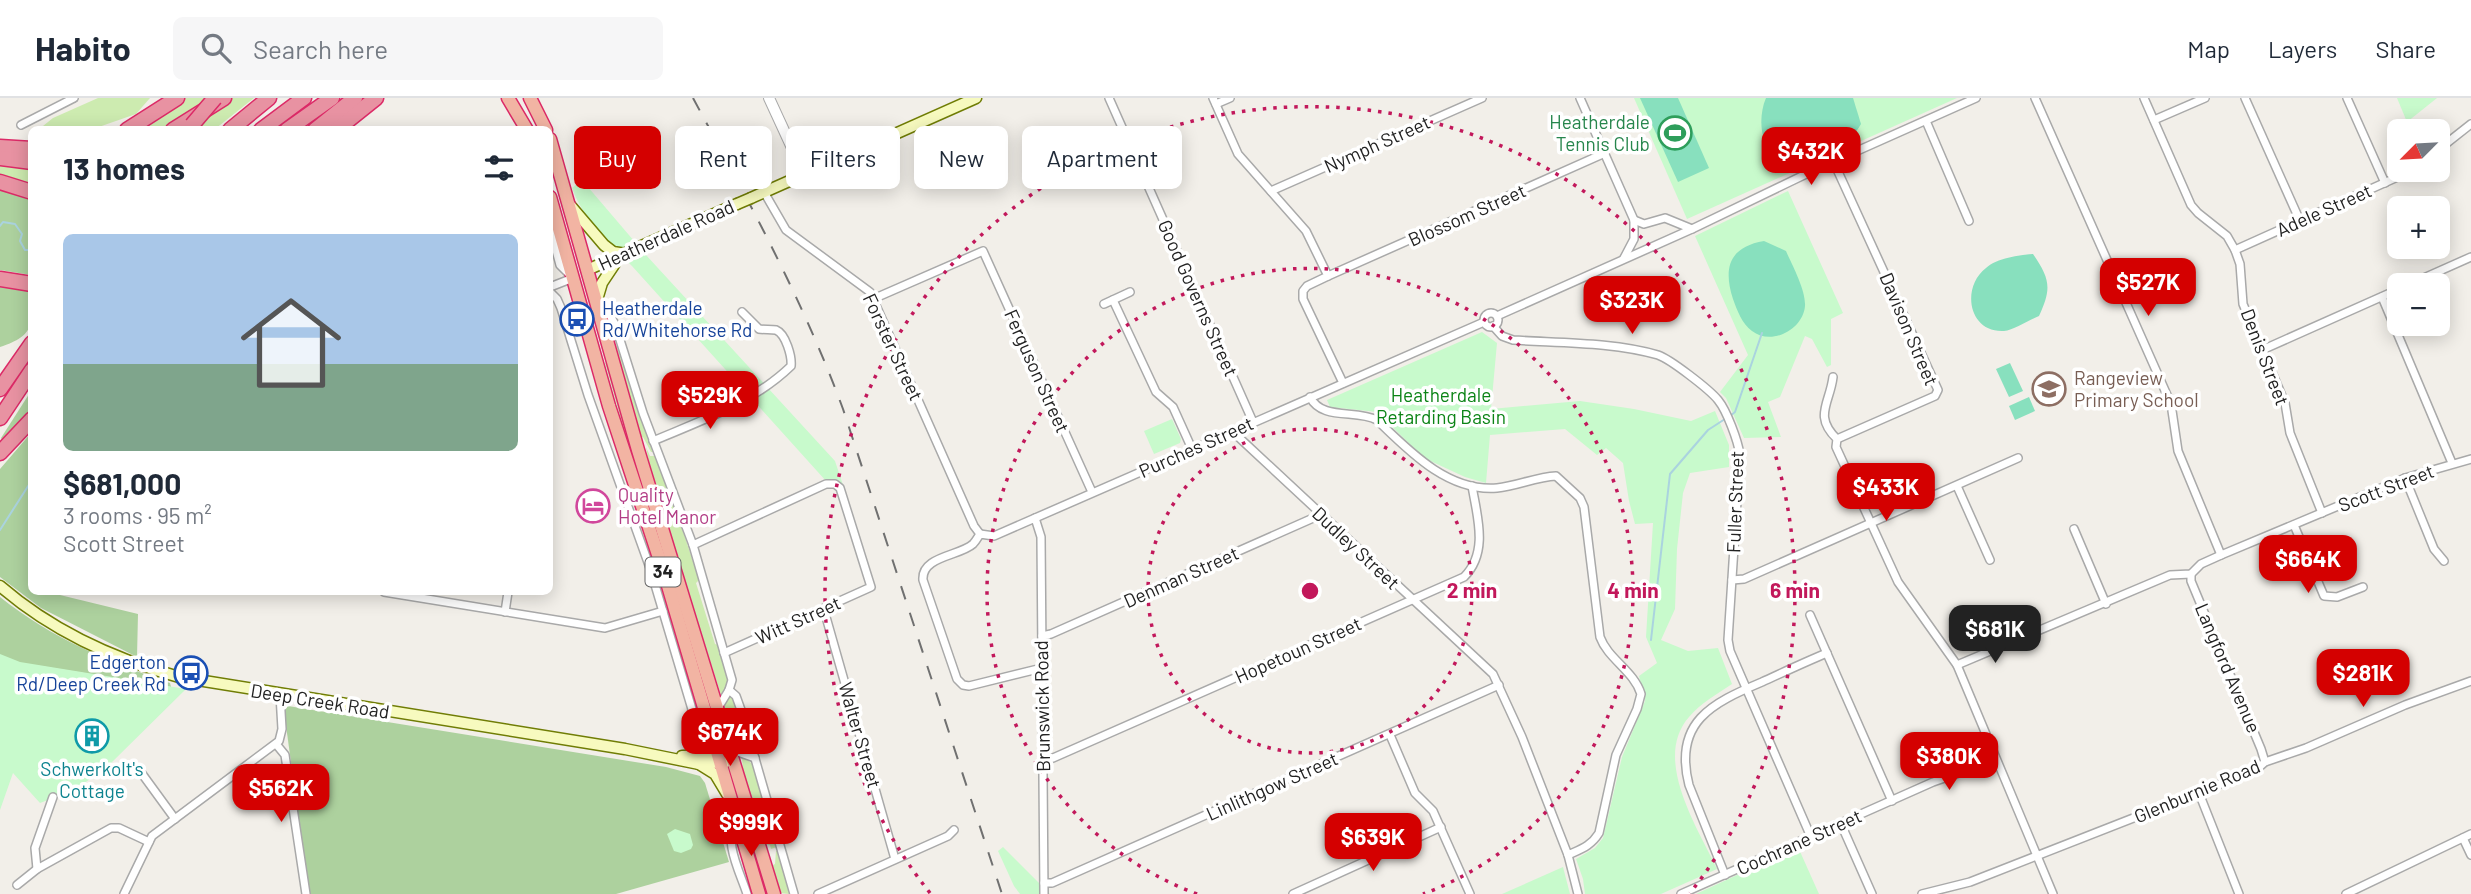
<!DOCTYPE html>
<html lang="en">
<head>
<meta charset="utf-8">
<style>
  :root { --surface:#fff; --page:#f6f6f7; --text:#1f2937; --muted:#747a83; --line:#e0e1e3; --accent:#d40000 }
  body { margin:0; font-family:Barlow,sans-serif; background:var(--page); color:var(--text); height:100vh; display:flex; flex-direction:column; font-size:26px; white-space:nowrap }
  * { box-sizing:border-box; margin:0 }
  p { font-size:23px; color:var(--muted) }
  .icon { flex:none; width:38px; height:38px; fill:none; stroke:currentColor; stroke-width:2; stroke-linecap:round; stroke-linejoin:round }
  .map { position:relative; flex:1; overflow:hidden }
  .details { position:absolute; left:28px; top:28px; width:525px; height:469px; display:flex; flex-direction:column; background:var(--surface); border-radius:10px; box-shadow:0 4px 18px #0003 }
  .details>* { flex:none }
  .top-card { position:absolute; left:574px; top:28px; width:665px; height:63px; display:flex; gap:14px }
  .needle { width:46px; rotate:246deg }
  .tools { position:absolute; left:2387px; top:21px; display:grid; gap:14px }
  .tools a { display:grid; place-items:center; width:63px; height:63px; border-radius:10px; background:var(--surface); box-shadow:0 4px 18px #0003; font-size:35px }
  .price { position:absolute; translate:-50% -60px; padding:0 16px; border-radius:14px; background:var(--accent); color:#fff; font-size:23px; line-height:46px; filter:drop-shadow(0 2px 4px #0008) }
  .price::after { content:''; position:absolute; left:50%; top:42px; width:21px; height:16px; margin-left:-10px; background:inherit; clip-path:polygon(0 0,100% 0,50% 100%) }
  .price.selected { background:#222; color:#fff }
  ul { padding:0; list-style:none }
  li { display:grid; align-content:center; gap:14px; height:371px; padding:0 35px }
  li span { display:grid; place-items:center; height:217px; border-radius:10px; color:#555 }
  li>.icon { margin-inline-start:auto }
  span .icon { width:126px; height:126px; fill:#fffc; stroke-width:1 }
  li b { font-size:30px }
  h2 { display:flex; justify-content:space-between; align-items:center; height:84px; padding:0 35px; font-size:30px }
  .chip { padding:0 24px; border-radius:10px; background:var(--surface); box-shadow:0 4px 18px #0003; font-size:24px; line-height:63px }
  .chip.selected { background:var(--accent); color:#fff }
  header { display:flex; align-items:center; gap:42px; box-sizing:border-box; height:98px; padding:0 35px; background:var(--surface); border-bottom:2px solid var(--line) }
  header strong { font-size:33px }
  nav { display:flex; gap:38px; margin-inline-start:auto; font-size:24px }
  .search { width:490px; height:63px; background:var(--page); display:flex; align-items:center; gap:18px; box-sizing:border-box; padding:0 24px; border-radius:10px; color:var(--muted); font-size:26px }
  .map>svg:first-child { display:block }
  .grass { fill:#cdebb0 }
  .forest { fill:#add19e }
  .park { fill:#c8facc }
  .pitch { fill:#88e0be }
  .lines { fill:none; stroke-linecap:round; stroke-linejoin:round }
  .stream { stroke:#aad3df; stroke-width:2 }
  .minor-casing { stroke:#a9a9a9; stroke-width:10 }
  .tertiary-casing { stroke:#a9a9a9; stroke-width:12 }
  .secondary-casing { stroke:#707d05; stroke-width:13 }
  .trunk-casing { stroke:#dc2a67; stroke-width:15 }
  .motorway-casing { stroke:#dc2a67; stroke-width:17 }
  .minor { stroke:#fff; stroke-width:7 }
  .tertiary { stroke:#fff; stroke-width:10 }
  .secondary { stroke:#f7fabf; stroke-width:10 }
  .trunk { stroke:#f2b4a3; stroke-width:12 }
  .motorway { stroke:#e892a2; stroke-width:14 }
  .rail { stroke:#707070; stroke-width:2; stroke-dasharray:14 14; stroke-linecap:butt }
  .secondary-bridge-casing { stroke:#707d05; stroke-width:13; stroke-linecap:butt }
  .motorway-bridge-casing { stroke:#dc2a67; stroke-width:17; stroke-linecap:butt }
  .secondary-bridge { stroke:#f7fabf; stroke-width:10 }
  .motorway-bridge { stroke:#e892a2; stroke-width:14 }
  .ring { fill:none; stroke:#c2185b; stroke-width:3.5; stroke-dasharray:3.5 7 }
  .labels { text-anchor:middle; stroke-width:7; stroke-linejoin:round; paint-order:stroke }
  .shield { fill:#fff; stroke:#646464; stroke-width:2 }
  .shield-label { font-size:18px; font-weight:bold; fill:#222 }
  .leisure-label { font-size:19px; fill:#27864d; stroke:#fff; text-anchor:end }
  .street-label { font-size:19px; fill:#222; stroke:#fff }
  .transit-label { font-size:19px; fill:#164399; stroke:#fff; text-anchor:start }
  .education-label { font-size:19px; fill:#785e54; stroke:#fff; text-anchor:start }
  .park-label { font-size:19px; fill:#0c8416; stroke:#fff }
  .hotel-label { font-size:19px; fill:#b23c85; stroke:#fff; text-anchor:start }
  .culture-label { font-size:19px; fill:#0d838f; stroke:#fff }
  .centre { fill:#c2185b; stroke:#fff; stroke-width:3.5 }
  .ring-label { font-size:21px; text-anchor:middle; font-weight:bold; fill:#c2185b; stroke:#fff; stroke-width:7; stroke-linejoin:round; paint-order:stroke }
</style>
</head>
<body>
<header>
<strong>Habito</strong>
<div class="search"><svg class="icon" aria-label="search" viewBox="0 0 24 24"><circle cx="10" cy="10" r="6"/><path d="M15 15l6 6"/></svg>Search here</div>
<nav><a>Map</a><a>Layers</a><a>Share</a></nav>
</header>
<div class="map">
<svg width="2471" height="796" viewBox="0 0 2471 796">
  <rect width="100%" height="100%" fill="#f2efe9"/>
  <g class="grass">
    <path d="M98,0H150L136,16L93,31L38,32L53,20Z"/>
    <path d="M183,0H209L183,21L165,31L135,32Z"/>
    <path d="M229,0H254L215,31L194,32L214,9Z"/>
    <path d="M0,63L31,67V86L0,76Z"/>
    <path d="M618,247L653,354H651L643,339L640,340L616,248Z"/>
    <path d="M605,265H607L707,597L644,403Z"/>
    <path d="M646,349L650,358H655L678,418L699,482L696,485L715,546L718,547C724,568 733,580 722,600L651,377Z"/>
    <path d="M730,596L734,601L746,644L734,643L724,608Z"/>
    <path d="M742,659L746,660L753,667L777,749L771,751L770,747L765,746L743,673Z"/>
    <path d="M776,753H778L789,796L780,795L771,768L775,766Z"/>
  </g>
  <g class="forest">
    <path d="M0,90L31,101V177L0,172Z"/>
    <path d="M0,187L32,190C31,226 37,237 0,249Z"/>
    <path d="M31,293V316L4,346L1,340Z"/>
    <path d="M31,335L32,494H60V497L138,516L137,559L41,510L0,479V371Z"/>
    <path d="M0,499C51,540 109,564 170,585L171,589L34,567L0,580Z"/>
    <path d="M288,608L666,669L700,678L705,685L729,764L616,796H309L284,613Z"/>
  </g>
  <g class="park">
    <path d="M1634,0H1957L1687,121Z"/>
    <path d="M2397,0H2437L2407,24Z"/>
    <path d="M582,82L646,157L835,363L843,387L837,381L826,383L632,168C609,146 583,121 572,90Z"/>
    <path d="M1788,93L1843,215L1831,221V267L1827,269L1812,241L1805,238L1780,299L1768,304L1781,339L1744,340L1726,300L1720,294L1748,257L1695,138Z"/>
    <path d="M1482,234L1497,245L1491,311L1580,303L1634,311L1691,323L1715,313L1729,347V369L1690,375L1683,395L1677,451L1675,511L1661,542L1688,553L1718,550L1732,586C1717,596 1701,605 1689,619C1652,661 1698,730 1717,771L1661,796H1585L1583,781L1576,761L1595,750L1603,740L1622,659L1645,603L1639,578L1657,565L1646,539L1653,425L1635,426L1629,403L1623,365L1606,350L1597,357L1565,331L1490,337L1486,385L1465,379L1424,360L1377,314L1330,309L1327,302Z"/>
    <path d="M1172,321L1181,341L1180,345L1154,356L1144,333Z"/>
    <path d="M0,556L20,564L186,591L109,667L75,692L40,705L13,675L0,712Z"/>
    <path d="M675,731L690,736L693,747L691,751L681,755L674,753L667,736Z"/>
    <path d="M1003,749L1050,796H1020L1014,788L998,753Z"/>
    <path d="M1798,749L1819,796H1696Z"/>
    <path d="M1563,769L1570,796H1502Z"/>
  </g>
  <g class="pitch">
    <path d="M1640,0H1678L1709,70L1678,84Z"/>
    <path d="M1766,0H1853L1861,26C1850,48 1804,72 1779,60C1759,50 1758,18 1766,0Z"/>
    <path d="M1764,143L1786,153C1792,167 1806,192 1805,208C1803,232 1771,248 1752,233C1742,226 1737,212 1733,201C1723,170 1729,149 1764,143Z"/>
    <path d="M2033,156C2050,181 2052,190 2039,218C2029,222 2014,232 2004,233C1968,235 1961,189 1986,170C1997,160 2019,157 2033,156Z"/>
    <path d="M2010,265L2023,293L2009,299L1996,271Z"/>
    <path d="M2029,299L2035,313L2015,322L2009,308Z"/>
  </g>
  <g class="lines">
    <g class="stream">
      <path d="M0,128L3,124L15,126L22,136L20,143L25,152H31L32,154"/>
      <path d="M1730,318L1735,314L1762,235"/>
      <path d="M0,432L32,382"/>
      <path d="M1651,542L1670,376L1708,332L1725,321"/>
    </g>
    <defs>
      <g id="minor">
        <path d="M1109,0L1253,324"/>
        <path d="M1213,0L1238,56L1306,133L1328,178L1307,188L1303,193V201L1343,285"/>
        <path d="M1580,0L1634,122V141L1624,160"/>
        <path d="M2035,0L2171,306L2178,353L2221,457"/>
        <path d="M2144,0L2191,107L2198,115L2227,138L2235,152L2240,166L2243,206L2285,305L2290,335L2322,415"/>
        <path d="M2245,0L2300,123"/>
        <path d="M2347,0L2385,85"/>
        <path d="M1216,6L1230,0"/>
        <path d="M2154,22L2205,0"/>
        <path d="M1926,23L1969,123"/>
        <path d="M21,27L74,0"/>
        <path d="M2438,52L2471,26"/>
        <circle cx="1834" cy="63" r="5"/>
        <path d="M1839,61L1976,0"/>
        <path d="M1835,67L1938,292L1935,298L1837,341"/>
        <path d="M1271,93L1482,0"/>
        <path d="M764,94L786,132L870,194L974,428L980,436"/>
        <path d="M1634,122L1644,126L1665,120L1692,131"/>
        <path d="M550,130L560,167L573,180L550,189"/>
        <path d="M2235,152L2413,72"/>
        <path d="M1328,178L1605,55"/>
        <path d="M2408,187L2471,159"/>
        <path d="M550,194L557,201L561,210L588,297L650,470L697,628L712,642"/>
        <path d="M2382,199L2452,365"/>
        <path d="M873,201L983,153L1092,394"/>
        <path d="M1113,202L1156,294L1173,309L1192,351"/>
        <path d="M1104,206L1130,194"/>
        <path d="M599,208L609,216L615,226L643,315L693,447L732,582L729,592L718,610"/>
        <circle cx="1491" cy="222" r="7"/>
        <path d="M1497,218L1692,131L1829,65"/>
        <path d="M1493,228L1502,238L1513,242C1559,245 1614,244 1658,257C1670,261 1709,291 1718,302C1727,313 1738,343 1740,357L1728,542L1730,553L1811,739"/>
        <path d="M2262,252L2399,191"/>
        <path d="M1833,279C1830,305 1813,318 1837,341L1836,349L1898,484L1957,567L2053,796"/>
        <path d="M1310,299C1322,323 1356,311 1377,322C1409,353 1448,394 1497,390C1517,388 1536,379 1556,378L1580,400L1584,409L1600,539C1608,561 1634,573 1641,596L1637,611L1616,657L1599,735C1591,748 1581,751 1568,757"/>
        <path d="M1232,333L1493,576L1522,639L1568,757L1578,796"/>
        <path d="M653,343C700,323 753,305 791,268C792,259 786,236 776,232C771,231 764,232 759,231L742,214"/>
        <path d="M2405,380L2434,451L2444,463"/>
        <path d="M1957,388L1990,462"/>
        <path d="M1035,420L1041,439L1044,796"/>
        <path d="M2294,427L2324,498L2337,499L2363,489"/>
        <path d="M2074,431L2106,506"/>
        <path d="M693,447L826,386H835L840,390L871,489L724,555"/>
        <path d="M2191,476V483L2261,651L2265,664"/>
        <path d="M1732,482L1744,481L2018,360"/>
        <path d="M384,494L605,530L663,513"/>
        <path d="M824,512L895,761"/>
        <path d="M505,514L508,494"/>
        <path d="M1810,517L1892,703"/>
        <path d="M1042,538L1051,536L1320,417"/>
        <path d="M1957,567L2170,477L2191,476L2201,466L2221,457L2405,380L2471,361"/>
        <path d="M1042,570L969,588L963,587L957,581L923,482C921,458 960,458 973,446C976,443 978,439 980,436L994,438L1484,224"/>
        <path d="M729,592L736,598L741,612L794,796"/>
        <path d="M1390,637L1415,695L1433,713L1470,796"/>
        <path d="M276,646L285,657L306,796"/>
        <path d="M732,652L755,660"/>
        <path d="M1043,662L1053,660L1464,479C1489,454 1477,418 1472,388"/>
        <path d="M140,673L175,721"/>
        <path d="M2199,695L2239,796"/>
        <path d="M53,699L35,750L37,771L111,730H119L149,744"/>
        <path d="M737,721C722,742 740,774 747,796"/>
        <path d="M1841,726L1872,796"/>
        <path d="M2463,740L2471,757"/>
        <path d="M1725,777L1689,687C1673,624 1712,605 1762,584C1784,574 1805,564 1827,555"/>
        <path d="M1044,785H1052L1499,587"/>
        <path d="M17,787L37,771"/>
        <path d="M124,796L152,738L279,643L282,631L280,597"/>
        <path d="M818,796L948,738L954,732"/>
        <path d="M1293,796L1441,729"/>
        <path d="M1681,796L1933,684L1996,662"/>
        <path d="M1922,796L1970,784L2256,672L2265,664L2306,650L2405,607L2471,583"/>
        <path d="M2346,796L2471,736"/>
      </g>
      <path id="tertiary" d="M769,0L804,76"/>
      <g id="secondary">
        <path d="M751,100L976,0"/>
        <path d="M569,106L604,147L613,154L626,156"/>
        <path d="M587,172L737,106"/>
        <path d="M596,205L602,185L620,158"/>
        <path d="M0,488C52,533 113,561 179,579L625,651L699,666L726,664"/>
        <path d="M682,658L706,657L725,653"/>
        <path d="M699,666L715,676L727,696"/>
      </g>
      <g id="trunk">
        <path d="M508,0L527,32"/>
        <path d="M530,0L546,32"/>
        <path d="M550,41L638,352L774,796"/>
        <path d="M550,99L609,308L666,481L759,796"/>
      </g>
      <g id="motorway">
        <path d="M127,32L177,0"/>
        <path d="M173,32L224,0"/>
        <path d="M230,32L269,0"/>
        <path d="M261,32L304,0"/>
        <path d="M287,32L332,0"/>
        <path d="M315,32L355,0"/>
        <path d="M336,32L376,0"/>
        <path d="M0,49L32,51"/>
        <path d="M0,60L32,64"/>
        <path d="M0,84L32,94"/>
        <path d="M0,181L32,186"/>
        <path d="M0,291L32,245"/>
        <path d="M0,320L32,272"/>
        <path d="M0,355L32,321"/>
      </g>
    </defs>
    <use href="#minor" class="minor-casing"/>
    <use href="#tertiary" class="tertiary-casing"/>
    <use href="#secondary" class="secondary-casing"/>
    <use href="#trunk" class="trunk-casing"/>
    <use href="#motorway" class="motorway-casing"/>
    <use href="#minor" class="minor"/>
    <use href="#tertiary" class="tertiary"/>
    <use href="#secondary" class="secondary"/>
    <use href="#trunk" class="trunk"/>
    <use href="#motorway" class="motorway"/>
    <path class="rail" d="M693,0C748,102 803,202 843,311L1002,796"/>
    <defs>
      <path id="secondary-bridge" d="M737,106L751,100"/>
      <path id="motorway-bridge" d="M192,27L215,0"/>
    </defs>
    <use href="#secondary-bridge" class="secondary-bridge-casing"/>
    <use href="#motorway-bridge" class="motorway-bridge-casing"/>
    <use href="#secondary-bridge" class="secondary-bridge"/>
    <use href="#motorway-bridge" class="motorway-bridge"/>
  </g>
  <g class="ring">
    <circle cx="1310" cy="493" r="162"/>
    <path d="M1197 796A323 323 0 1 1 1423 796"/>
    <path d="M930 795A485 485 0 1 1 1690 795"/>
  </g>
  <defs>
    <symbol id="stadium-ring" viewBox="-11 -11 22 22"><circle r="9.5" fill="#fff" stroke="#2e9e5b" stroke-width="1.5"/><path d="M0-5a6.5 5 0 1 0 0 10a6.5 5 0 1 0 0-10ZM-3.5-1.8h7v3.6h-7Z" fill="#2e9e5b"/></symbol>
    <symbol id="bus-ring" viewBox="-11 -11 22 22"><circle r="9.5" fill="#fff" stroke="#1a4fb4" stroke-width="1.5"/><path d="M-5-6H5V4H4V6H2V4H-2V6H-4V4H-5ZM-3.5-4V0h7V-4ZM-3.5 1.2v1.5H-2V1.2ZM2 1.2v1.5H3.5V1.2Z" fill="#1a4fb4"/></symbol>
    <symbol id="school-ring" viewBox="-11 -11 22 22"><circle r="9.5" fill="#fff" stroke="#8d6e63" stroke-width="1.5"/><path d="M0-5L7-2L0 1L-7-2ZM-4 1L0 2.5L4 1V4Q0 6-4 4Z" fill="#8d6e63"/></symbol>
    <symbol id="hotel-ring" viewBox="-11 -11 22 22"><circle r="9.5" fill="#fff" stroke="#d1479c" stroke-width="1.5"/><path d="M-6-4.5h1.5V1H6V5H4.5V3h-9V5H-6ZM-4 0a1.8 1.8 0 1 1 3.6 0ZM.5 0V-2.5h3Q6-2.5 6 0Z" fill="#d1479c"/></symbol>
    <symbol id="building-ring" viewBox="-11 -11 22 22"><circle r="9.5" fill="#fff" stroke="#0f9aa8" stroke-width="1.5"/><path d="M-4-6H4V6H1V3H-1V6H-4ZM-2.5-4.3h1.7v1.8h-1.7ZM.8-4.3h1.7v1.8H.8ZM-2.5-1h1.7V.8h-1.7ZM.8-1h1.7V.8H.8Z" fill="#0f9aa8"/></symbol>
  </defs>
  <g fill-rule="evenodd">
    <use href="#stadium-ring" x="1656" y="16" width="38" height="38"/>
    <use href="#bus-ring" x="558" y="202" width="38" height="38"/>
    <use href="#school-ring" x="2030" y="272" width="38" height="38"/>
    <use href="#hotel-ring" x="574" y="389" width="38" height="38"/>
    <use href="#bus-ring" x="172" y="556" width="38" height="38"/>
    <use href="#building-ring" x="73" y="619" width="38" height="38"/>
  </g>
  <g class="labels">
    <rect class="shield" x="645.5" y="459.5" width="35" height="29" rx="5"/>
    <g class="shield-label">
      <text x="663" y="480">34</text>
    </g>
    <g class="leisure-label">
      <text x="1650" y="31">Heatherdale<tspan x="1650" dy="22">Tennis Club</tspan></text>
    </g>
    <g class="street-label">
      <text transform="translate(1377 46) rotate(-24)" y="7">Nymph Street</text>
      <text transform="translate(2324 112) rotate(-24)" y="7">Adele Street</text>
      <text transform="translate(1467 117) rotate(-24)" y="7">Blossom Street</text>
      <text transform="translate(666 137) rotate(-24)" y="7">Heatherdale Road</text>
      <text transform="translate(1198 200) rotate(66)" y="7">Good Governs Street</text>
      <text transform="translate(1909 231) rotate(67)" y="7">Davison Street</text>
      <text transform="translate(893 249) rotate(65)" y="7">Forster Street</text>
      <text transform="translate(2265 259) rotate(69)" y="7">Denis Street</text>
      <text transform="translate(1037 273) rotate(66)" y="7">Ferguson Street</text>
      <text transform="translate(1196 349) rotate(-24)" y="7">Purches Street</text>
      <text transform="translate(2386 390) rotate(-21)" y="7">Scott Street</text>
      <text transform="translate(1735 404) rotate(-88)" y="7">Fuller Street</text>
      <text transform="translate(1356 450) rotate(43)" y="7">Dudley Street</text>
      <text transform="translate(1181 479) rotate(-24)" y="7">Denman Street</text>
      <text transform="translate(798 522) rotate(-24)" y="7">Witt Street</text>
      <text transform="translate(1298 552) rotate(-24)" y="7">Hopetoun Street</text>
      <text transform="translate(2228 570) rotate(67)" y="7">Langford Avenue</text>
      <text transform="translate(320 603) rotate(9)" y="7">Deep Creek Road</text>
      <text transform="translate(1042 608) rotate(-91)" y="7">Brunswick Road</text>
      <text transform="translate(860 637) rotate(74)" y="7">Walter Street</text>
      <text transform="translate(1272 688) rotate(-24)" y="7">Linlithgow Street</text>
      <text transform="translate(2197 693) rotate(-23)" y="7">Glenburnie Road</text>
      <text transform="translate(1799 744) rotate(-24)" y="7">Cochrane Street</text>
    </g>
    <g class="transit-label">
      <text x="602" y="217">Heatherdale<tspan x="602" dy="22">Rd/Whitehorse Rd</tspan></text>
      <text x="166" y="571" text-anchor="end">Edgerton<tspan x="166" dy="22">Rd/Deep Creek Rd</tspan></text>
    </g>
    <g class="education-label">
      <text x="2074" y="287">Rangeview<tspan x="2074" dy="22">Primary School</tspan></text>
    </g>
    <g class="park-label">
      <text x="1441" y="304">Heatherdale<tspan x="1441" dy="22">Retarding Basin</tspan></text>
    </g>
    <g class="hotel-label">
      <text x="618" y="404">Quality<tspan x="618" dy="22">Hotel Manor</tspan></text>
    </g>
    <g class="culture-label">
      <text x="92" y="678">Schwerkolt's<tspan x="92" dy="22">Cottage</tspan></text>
    </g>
  </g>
  <circle cx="1310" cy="493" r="10" class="centre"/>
  <g class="ring-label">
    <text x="1472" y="500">2 min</text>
    <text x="1633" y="500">4 min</text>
    <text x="1795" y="500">6 min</text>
  </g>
</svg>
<div class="tools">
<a><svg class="needle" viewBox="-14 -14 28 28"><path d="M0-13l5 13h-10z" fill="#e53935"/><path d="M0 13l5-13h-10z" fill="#747a83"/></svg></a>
<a>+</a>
<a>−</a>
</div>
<b class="price" style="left:1811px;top:89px">$432K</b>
<b class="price" style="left:2148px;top:220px">$527K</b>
<b class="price" style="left:1632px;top:238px">$323K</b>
<b class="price" style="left:710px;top:333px">$529K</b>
<b class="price" style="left:1886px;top:425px">$433K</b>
<b class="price" style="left:2308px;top:497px">$664K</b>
<b class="price selected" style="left:1995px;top:567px">$681K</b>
<b class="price" style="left:2363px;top:611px">$281K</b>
<b class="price" style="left:730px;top:670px">$674K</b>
<b class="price" style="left:1949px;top:694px">$380K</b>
<b class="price" style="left:281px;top:726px">$562K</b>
<b class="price" style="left:751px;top:760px">$999K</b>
<b class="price" style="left:1373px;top:775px">$639K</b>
<div class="top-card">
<a class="chip selected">Buy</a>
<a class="chip">Rent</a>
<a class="chip">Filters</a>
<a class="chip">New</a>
<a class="chip">Apartment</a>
</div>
<section class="details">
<h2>13 homes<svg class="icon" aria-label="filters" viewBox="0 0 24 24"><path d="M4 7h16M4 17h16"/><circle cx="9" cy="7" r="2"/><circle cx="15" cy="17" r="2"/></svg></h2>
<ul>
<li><span style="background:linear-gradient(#a9c7e8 60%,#7fa58c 0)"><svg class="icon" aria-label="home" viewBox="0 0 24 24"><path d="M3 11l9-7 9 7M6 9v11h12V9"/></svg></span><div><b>$681,000</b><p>3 rooms · 95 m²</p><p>Scott Street</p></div></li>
</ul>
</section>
</div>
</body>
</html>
